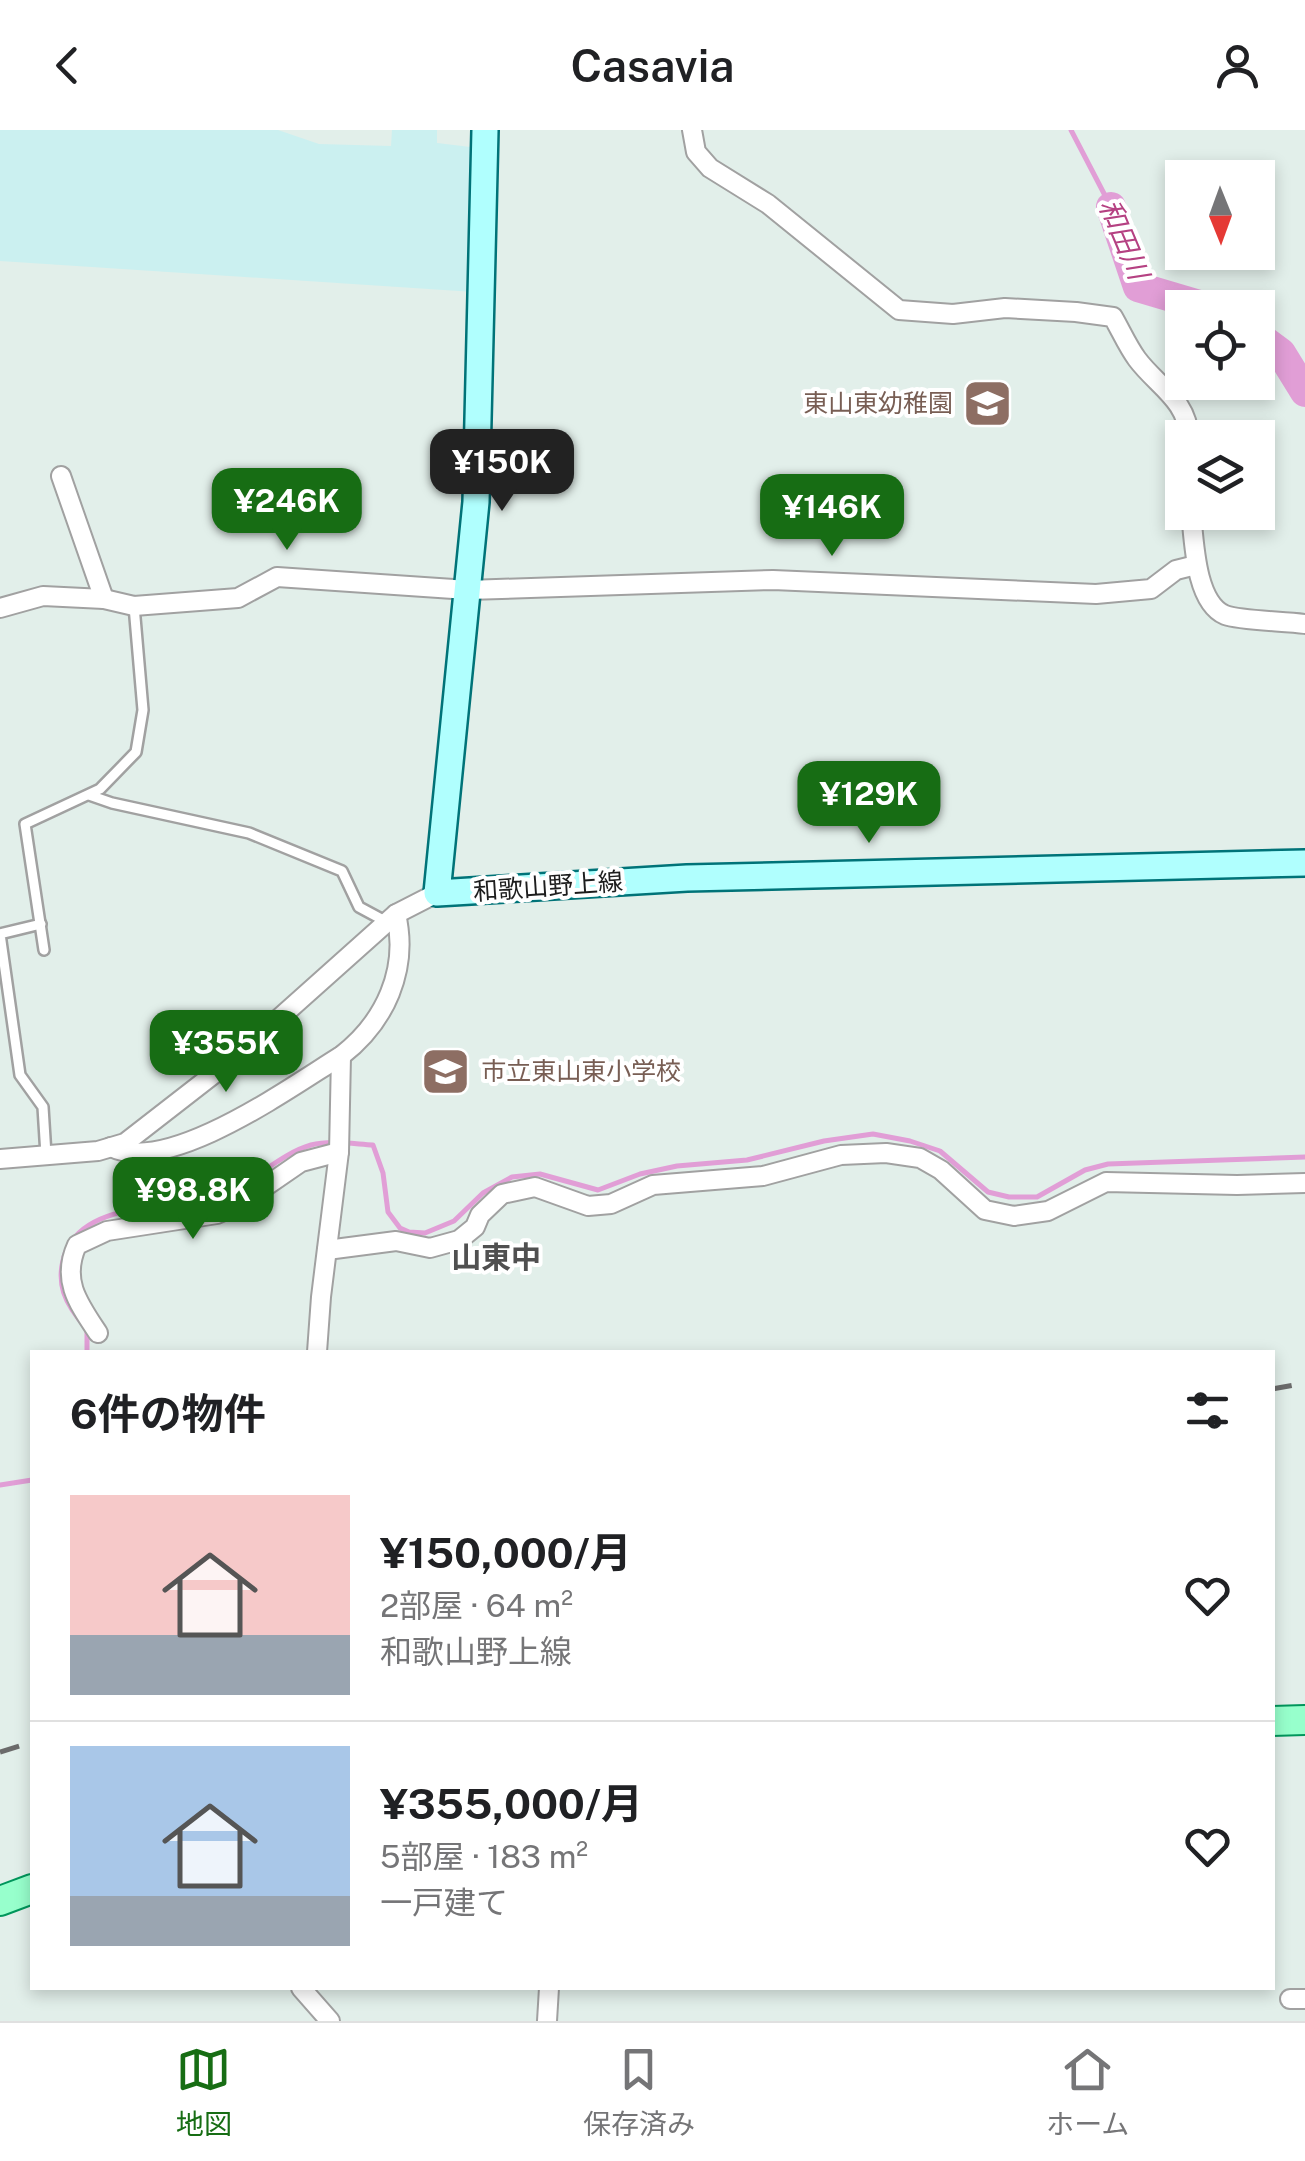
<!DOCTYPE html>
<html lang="ja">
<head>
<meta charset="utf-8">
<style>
  :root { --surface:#fff; --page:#f2f2f2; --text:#202124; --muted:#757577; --line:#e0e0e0; --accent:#176d14 }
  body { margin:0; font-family:"Public Sans","Noto Sans JP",sans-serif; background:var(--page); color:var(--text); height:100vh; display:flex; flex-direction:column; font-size:38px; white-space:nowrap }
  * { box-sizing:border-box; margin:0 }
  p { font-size:32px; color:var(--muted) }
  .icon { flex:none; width:55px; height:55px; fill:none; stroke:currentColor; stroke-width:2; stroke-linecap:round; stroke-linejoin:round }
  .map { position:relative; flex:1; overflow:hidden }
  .drawer { position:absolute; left:30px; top:1220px; width:1245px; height:640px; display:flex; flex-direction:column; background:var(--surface); border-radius:0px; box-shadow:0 5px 15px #0003 }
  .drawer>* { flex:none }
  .needle { width:65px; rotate:179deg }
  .buttons { position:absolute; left:1165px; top:30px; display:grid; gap:20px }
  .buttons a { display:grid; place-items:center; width:110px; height:110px; border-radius:0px; background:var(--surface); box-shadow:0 5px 15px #0003; font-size:50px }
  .price { position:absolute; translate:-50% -85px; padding:0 22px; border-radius:20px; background:var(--accent); color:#fff; font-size:32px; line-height:65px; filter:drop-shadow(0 2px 5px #0008) }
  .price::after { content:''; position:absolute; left:50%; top:60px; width:30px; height:22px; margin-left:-15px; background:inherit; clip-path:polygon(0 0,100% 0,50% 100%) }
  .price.selected { background:#222; color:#fff }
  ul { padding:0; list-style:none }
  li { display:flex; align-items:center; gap:30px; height:250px; padding:0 40px }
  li+li { border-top:2px solid var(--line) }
  li span { display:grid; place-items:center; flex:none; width:280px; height:200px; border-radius:0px; color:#555 }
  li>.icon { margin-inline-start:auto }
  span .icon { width:120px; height:120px; fill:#fffc; stroke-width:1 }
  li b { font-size:42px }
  h2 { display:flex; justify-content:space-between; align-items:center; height:120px; padding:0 40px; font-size:42px }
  header { display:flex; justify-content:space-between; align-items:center; height:130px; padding:0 40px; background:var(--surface); font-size:45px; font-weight:600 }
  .dock { display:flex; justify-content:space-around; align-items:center; height:140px; border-top:2px solid var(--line); background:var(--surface); font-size:28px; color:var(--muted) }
  .dock a { display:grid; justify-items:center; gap:5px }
  .dock .selected { color:var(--accent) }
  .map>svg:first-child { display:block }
  .farmland { fill:#cbf0f0 }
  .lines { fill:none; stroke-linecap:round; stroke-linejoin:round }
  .stream { stroke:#e19ed6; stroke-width:5 }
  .river { stroke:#e19ed6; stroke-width:30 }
  .lane-casing { stroke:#a1a1a1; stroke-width:14 }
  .street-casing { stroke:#a1a1a1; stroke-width:22 }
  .secondary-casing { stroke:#007378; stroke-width:30 }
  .primary-casing { stroke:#00965b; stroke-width:32 }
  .lane { stroke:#fff; stroke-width:9 }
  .street { stroke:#fff; stroke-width:18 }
  .secondary { stroke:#b0fffe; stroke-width:25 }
  .primary { stroke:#97ffcc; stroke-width:28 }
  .rail { stroke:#6b6b6b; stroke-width:5; stroke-dasharray:20 20; stroke-linecap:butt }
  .labels { text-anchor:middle; stroke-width:8; stroke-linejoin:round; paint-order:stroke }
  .education-label { font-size:25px; fill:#785e54; stroke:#fff; text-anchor:end }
  .street-label { font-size:25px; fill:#1d1d1d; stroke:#fff }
  .water-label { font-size:28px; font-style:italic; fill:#b54182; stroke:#fff }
  .quarter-label { font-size:30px; font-weight:bold; fill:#505050; stroke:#fff }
</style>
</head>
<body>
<header><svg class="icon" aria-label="back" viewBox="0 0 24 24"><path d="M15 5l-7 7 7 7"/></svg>Casavia<svg class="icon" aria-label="person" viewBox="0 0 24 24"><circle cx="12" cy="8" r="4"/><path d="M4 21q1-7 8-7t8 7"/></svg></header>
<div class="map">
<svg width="1305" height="1891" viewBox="0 0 1305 1891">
  <rect width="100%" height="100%" fill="#e2efea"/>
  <path class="farmland" d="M0,0H278L319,14L391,16L392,0H437V13L479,18L474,162L0,131Z"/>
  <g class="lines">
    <g class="stream">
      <path d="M1071,0L1111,77"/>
      <path d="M72,1111C101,1070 179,1080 223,1064C254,1052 280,1024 311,1015C330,1010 354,1014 373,1015L383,1043L388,1082L400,1098L409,1102L425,1103L454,1091L483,1063L512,1047L540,1044L598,1060L640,1044L677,1036L747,1030L824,1011L873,1004L910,1011L940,1021L988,1062L1009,1067H1037L1085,1040L1108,1034L1305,1027"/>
      <path d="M66,1121C54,1153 65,1174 87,1199V1222"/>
      <path d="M0,1355L32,1350"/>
    </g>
    <g class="river">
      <path d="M1111,77L1138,157L1209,178"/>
      <path d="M1258,206L1281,223L1305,262"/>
    </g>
    <defs>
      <g id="lane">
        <path d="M89,665L112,673L249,703L342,741L359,777L385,791"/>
        <path d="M41,794L0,804L20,945L43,977L46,1025"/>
        <path d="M44,820L25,694L100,659L136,622L143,580L134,476"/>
      </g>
      <g id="street">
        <path d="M692,0L696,22L710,38L768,74L899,180L953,184L1005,178L1076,182L1113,187C1121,201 1128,217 1137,229C1157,256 1188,270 1189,308"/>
        <path d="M61,346L104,469"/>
        <path d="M1191,382C1194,410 1195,472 1225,485C1241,491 1286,491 1305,494"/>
        <path d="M0,478L43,466L104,469L134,476L238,468L277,447L468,460L773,450L1096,464L1151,459L1176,440L1196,435"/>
        <path d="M111,1017C168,1046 292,956 341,926C385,892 409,840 396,784"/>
        <path d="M0,1029L98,1021L125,1013L237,926L396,784L437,763"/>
        <path d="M327,1120L396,1111L430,1118L459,1110L475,1097L480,1085L502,1064L535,1057L588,1076L611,1074L653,1055L763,1046L841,1025L886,1023L920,1028L941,1040L985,1080L1014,1086L1048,1081L1106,1052L1237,1055L1305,1053"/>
        <path d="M98,1203C78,1173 61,1150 77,1115L107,1101L217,1084L240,1074L301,1032L339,1022"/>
        <path d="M317,1222L321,1167L339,1022L341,926"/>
        <path d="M301,1858L330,1891"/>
        <path d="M1290,1869H1305"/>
        <path d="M547,1891L549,1858"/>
      </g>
      <path id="secondary" d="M485,0L476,372L437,763L687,748L1305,733"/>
      <g id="primary">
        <path d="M1272,1591L1305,1590"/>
        <path d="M0,1771L32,1759"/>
      </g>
    </defs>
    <use href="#lane" class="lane-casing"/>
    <use href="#street" class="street-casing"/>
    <use href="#secondary" class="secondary-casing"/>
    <use href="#primary" class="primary-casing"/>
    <use href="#lane" class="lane"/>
    <use href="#street" class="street"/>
    <use href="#secondary" class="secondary"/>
    <use href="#primary" class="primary"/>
    <g class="rail">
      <path d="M1272,1259L1305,1253"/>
      <path d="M0,1622L32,1612"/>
    </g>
  </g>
  <defs>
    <symbol id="school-square" viewBox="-11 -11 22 22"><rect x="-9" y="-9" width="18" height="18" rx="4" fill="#8d6e63" stroke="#fff"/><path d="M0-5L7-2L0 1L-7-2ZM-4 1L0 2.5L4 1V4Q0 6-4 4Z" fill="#fff"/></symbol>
  </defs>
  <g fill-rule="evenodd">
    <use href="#school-square" x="960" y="246" width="55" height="55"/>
    <use href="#school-square" x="418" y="914" width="55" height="55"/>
  </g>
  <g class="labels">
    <g class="education-label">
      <text x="953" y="282">東山東幼稚園</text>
      <text x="481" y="950" text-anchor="start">市立東山東小学校</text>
    </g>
    <g class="street-label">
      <text transform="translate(548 756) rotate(-4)" y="9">和歌山野上線</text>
    </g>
    <g class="water-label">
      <text transform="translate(1124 109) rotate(67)" y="10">和田川</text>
    </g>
    <g class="quarter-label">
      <text x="496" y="1138">山東中</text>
    </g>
  </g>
</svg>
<div class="buttons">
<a><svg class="needle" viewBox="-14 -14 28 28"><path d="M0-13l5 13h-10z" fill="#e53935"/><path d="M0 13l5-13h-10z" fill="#757577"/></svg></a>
<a><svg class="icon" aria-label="locate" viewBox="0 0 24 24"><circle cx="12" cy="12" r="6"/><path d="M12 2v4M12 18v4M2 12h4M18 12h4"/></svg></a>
<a><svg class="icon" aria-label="layers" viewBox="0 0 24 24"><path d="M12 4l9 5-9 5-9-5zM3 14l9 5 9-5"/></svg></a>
</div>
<b class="price selected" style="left:502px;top:384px">¥150K</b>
<b class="price" style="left:287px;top:423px">¥246K</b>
<b class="price" style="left:832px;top:429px">¥146K</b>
<b class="price" style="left:869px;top:716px">¥129K</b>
<b class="price" style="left:226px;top:965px">¥355K</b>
<b class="price" style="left:193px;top:1112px">¥98.8K</b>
<section class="drawer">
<h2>6件の物件<svg class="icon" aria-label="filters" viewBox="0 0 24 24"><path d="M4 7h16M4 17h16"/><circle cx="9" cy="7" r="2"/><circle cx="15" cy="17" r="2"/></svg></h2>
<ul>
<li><span style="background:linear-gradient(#f6c9c9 70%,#9aa5b1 0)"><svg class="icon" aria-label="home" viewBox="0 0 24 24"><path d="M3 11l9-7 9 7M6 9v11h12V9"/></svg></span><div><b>¥150,000/月</b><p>2部屋 · 64 m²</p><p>和歌山野上線</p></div><svg class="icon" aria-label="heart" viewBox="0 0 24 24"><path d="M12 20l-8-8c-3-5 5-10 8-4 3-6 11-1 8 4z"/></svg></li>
<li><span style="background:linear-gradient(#a9c7e8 75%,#9aa5b1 0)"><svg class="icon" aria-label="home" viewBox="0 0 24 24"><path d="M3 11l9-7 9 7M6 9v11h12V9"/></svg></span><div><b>¥355,000/月</b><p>5部屋 · 183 m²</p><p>一戸建て</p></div><svg class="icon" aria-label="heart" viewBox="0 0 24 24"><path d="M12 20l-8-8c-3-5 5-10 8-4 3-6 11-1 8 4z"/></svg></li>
</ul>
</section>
</div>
<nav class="dock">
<a class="selected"><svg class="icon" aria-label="map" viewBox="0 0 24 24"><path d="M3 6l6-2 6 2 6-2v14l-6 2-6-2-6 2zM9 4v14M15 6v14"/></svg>地図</a>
<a><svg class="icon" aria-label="saved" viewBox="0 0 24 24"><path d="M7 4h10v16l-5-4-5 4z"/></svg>保存済み</a>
<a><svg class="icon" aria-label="home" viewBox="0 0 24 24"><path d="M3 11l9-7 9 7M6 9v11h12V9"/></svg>ホーム</a>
</nav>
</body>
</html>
